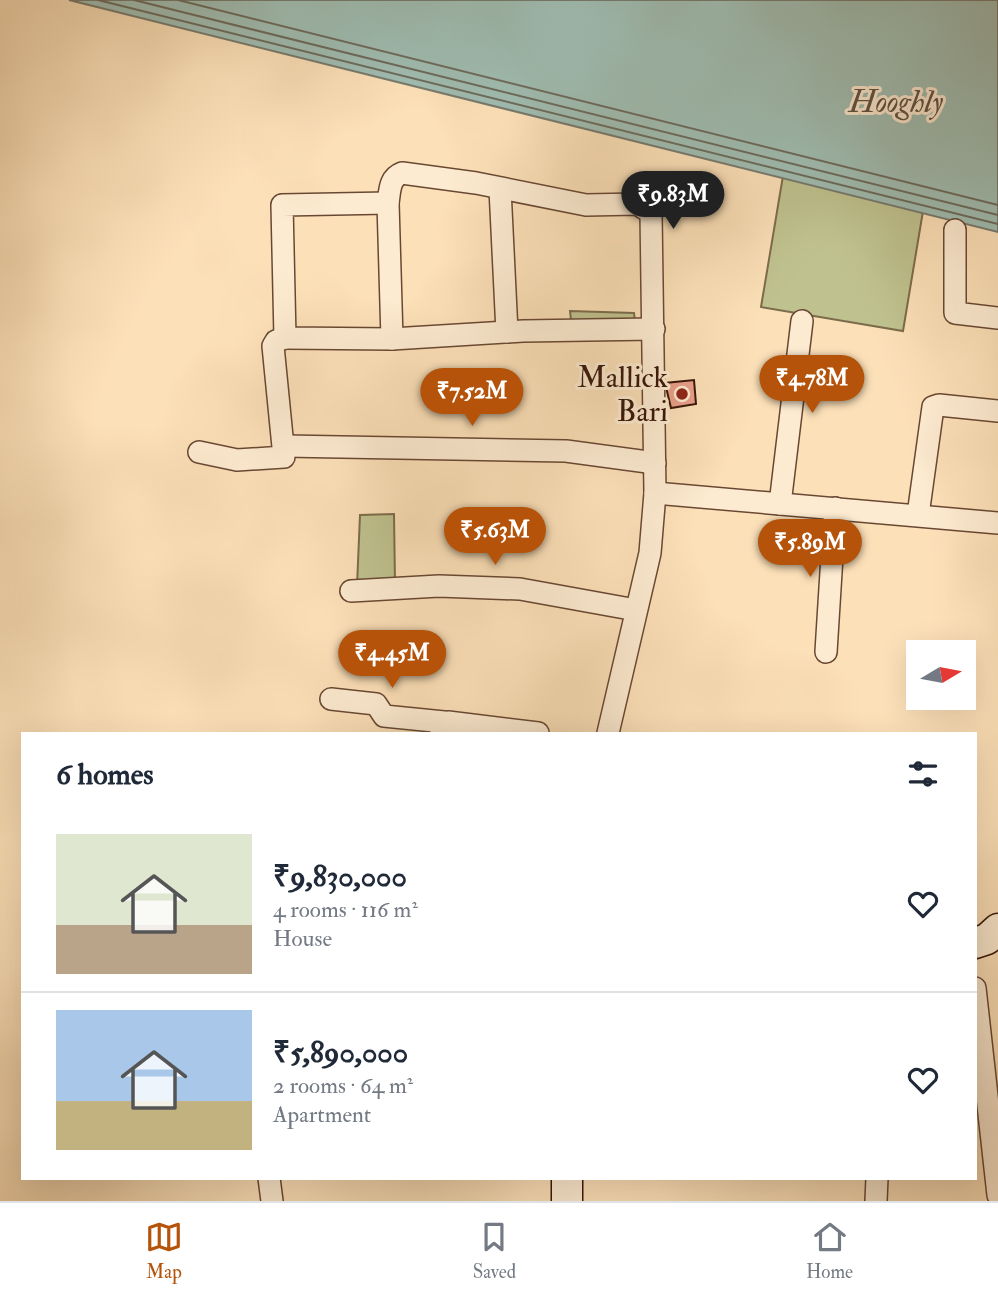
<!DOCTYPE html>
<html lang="en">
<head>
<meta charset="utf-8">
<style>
  :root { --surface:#fff; --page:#f6f6f7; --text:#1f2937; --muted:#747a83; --line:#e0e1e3; --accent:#b45309 }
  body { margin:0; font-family:"IM FELL Double Pica",serif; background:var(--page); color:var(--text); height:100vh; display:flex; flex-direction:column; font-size:26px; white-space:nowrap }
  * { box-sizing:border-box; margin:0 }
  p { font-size:23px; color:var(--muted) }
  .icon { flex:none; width:38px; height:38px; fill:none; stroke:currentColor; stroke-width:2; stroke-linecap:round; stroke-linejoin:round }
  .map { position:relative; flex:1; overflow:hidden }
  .details { position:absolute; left:21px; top:732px; width:956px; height:448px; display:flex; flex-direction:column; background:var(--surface); border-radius:0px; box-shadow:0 7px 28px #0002 }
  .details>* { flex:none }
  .needle { width:46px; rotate:80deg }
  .tools { position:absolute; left:906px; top:640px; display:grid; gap:14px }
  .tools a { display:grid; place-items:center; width:70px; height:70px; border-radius:0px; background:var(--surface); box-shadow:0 7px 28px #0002; font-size:35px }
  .price { position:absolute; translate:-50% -60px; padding:0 16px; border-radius:24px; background:var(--accent); color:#fff; font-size:23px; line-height:46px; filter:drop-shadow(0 2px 4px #0008) }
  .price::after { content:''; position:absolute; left:50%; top:42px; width:21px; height:16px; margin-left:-10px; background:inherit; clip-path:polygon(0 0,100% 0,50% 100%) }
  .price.current { background:#222; color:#fff }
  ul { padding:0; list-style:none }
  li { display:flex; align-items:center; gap:21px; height:175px; padding:0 35px }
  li+li { border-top:2px solid var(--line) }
  li span { display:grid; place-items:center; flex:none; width:196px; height:140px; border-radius:0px; color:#555 }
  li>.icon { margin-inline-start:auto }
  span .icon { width:84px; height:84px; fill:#fffc; stroke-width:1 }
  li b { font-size:30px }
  h2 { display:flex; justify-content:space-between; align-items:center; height:84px; padding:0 35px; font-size:30px }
  .menu { display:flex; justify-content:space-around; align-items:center; height:98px; border-top:2px solid var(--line); background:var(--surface); font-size:19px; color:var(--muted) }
  .menu a { display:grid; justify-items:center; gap:4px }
  .menu .current { color:var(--accent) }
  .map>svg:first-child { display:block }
  .green { fill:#bfc28f; stroke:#7c6c4b; stroke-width:2 }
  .water { fill:#9fbdb2; stroke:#767a6e; stroke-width:2 }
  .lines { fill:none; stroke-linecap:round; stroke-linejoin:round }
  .shore { stroke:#6c6a5c; stroke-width:2 }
  .building { fill:#e99f8a; stroke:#381607; stroke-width:2 }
  .street-casing { stroke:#694833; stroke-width:24 }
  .secondary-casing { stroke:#381607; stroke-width:33 }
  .street { stroke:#fdebd1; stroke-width:21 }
  .secondary { stroke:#fdebd1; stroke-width:30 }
  .poi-dot { fill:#8f2418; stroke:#fdebd1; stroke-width:2.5 }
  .labels { text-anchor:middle; stroke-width:6; stroke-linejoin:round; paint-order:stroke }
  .poi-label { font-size:30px; fill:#381607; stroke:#fdebd1; text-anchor:end }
  .water-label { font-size:32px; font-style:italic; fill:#5c5043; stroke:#fdebd1 }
</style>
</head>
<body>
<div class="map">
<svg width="998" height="1201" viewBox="0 0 998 1201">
  <rect width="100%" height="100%" fill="#fce0b8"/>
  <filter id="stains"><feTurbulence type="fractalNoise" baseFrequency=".00286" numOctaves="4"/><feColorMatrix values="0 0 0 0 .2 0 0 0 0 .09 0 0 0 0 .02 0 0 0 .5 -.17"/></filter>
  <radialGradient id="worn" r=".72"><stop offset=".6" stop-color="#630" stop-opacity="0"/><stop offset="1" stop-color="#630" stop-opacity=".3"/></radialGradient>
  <g class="green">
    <path d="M787,152L927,187L903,331L761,307Z"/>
    <path d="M570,311L634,313L636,328L572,329Z"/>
    <path d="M394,514L395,584L357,586L360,515Z"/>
  </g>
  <path class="water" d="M69,0H998V232Z"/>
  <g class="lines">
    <g class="shore">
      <path d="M98,0L998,224"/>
      <path d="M134,0L998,215"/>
      <path d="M178,0L998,205"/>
    </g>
  </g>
  <path class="building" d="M694,380L696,404L671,408L665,383Z"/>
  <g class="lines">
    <defs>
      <g id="street">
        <path d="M500,189L507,332"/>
        <path d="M388,203L282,205L285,338L392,339L523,331L654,329"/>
        <path d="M955,230V313L998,318"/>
        <path d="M392,339L388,203C390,191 389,178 402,173L476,183L586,205L637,204L651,213L655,493L650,553L608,733"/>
        <path d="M285,446L566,451L655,463"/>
        <path d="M199,452L237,460L284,457L273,346L276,341L285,338"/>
        <path d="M655,493L998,523"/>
        <path d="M780,504L802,321"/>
        <path d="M918,515L933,407L939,405L998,411"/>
        <path d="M351,591L439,586L520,589L636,610"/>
        <path d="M826,652L835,508"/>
        <path d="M331,699L376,704L384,716L444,722"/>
        <path d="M441,733L442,724L448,722L538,733"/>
        <path d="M975,988L998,1195"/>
        <path d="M269,1178L272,1201"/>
        <path d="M876,1201L877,1178"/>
      </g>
      <g id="secondary">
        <path d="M975,943L987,939L998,929"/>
        <path d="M567,1201V1178"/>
      </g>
    </defs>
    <use href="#street" class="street-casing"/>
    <use href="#secondary" class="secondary-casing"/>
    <use href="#street" class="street"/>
    <use href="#secondary" class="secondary"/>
  </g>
  <circle class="poi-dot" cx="682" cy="394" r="7"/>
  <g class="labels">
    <g class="poi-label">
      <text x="668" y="387">Mallick<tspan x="668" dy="34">Bari</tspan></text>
    </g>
    <g class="water-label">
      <text x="896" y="112">Hooghly</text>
    </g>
  </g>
  <rect width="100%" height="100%" filter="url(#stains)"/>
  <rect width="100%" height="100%" fill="url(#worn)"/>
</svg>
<div class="tools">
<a><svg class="needle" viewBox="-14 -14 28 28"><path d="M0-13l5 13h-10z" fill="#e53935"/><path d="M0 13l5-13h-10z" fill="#747a83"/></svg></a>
</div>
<b class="price current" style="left:673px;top:231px">₹9.83M</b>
<b class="price" style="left:812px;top:415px">₹4.78M</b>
<b class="price" style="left:472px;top:428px">₹7.52M</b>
<b class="price" style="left:495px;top:567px">₹5.63M</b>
<b class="price" style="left:810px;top:579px">₹5.89M</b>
<b class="price" style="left:392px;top:690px">₹4.45M</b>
<section class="details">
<h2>6 homes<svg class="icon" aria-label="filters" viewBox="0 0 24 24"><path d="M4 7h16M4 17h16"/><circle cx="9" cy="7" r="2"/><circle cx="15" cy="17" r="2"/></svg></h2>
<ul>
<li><span style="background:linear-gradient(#dfe7d0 65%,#b9a48a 0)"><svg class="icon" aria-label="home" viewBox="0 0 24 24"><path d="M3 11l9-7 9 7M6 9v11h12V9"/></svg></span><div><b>₹9,830,000</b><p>4 rooms · 116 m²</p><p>House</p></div><svg class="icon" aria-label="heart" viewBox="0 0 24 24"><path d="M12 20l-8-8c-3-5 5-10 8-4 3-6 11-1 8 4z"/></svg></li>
<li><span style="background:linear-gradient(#a9c7e8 65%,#c2b280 0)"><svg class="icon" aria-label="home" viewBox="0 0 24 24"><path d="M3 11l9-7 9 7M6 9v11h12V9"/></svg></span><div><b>₹5,890,000</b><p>2 rooms · 64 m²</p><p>Apartment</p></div><svg class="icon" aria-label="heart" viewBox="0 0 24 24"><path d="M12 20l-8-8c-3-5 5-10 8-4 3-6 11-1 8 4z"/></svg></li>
</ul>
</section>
</div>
<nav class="menu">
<a class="current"><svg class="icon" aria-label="map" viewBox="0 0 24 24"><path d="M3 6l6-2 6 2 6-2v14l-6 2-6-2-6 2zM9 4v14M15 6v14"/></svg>Map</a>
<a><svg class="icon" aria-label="saved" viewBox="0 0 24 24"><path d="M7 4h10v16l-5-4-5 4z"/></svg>Saved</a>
<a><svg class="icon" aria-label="home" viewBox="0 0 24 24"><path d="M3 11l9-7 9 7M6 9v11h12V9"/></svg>Home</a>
</nav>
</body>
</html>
